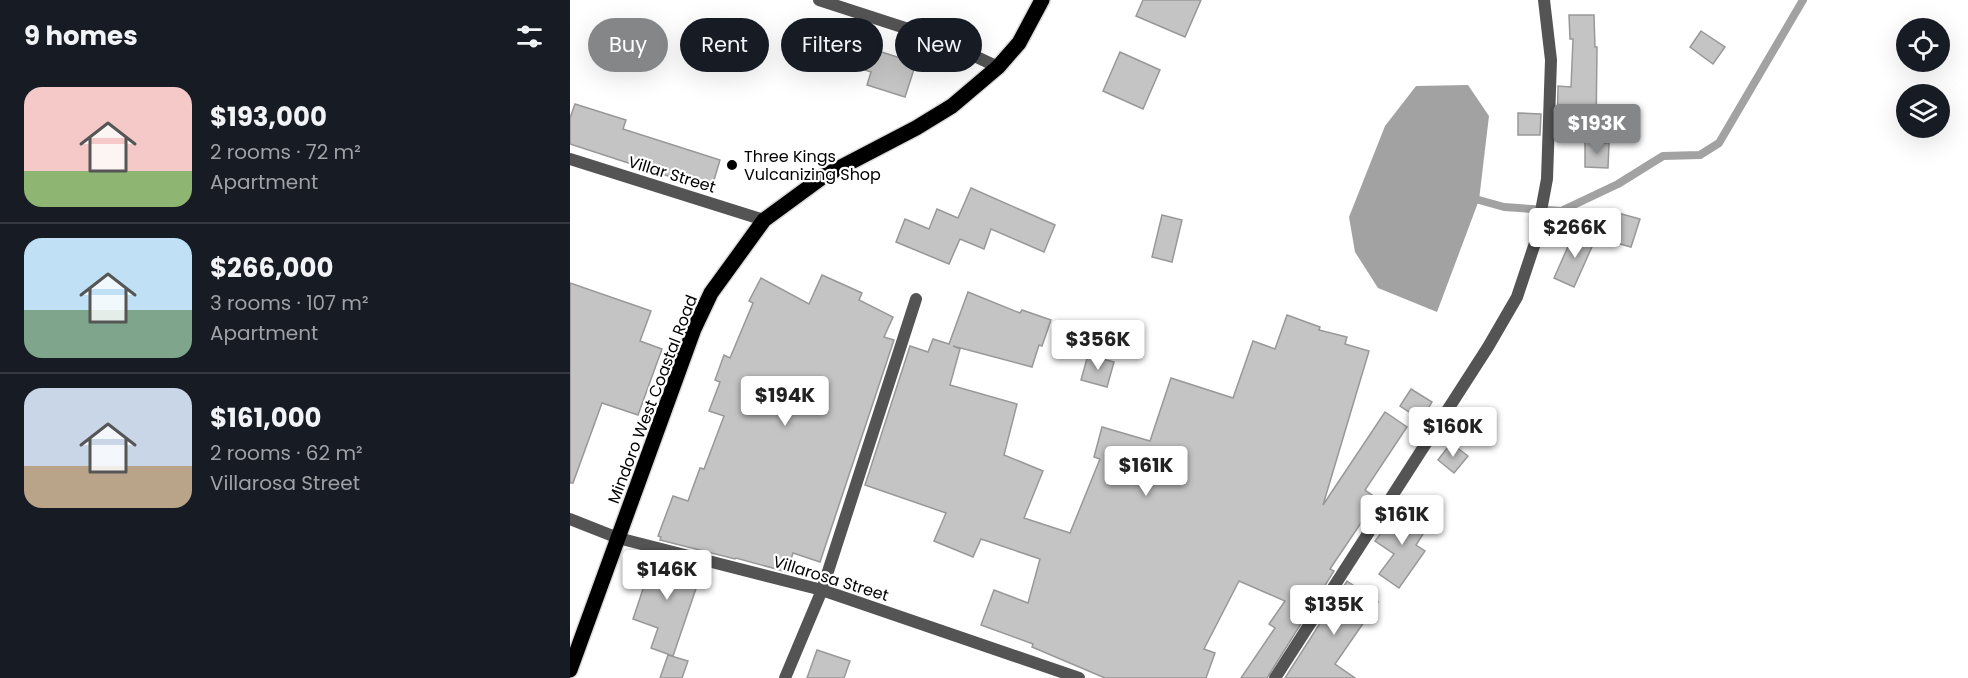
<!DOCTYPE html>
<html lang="en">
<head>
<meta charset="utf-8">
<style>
  :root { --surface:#171b24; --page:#20242c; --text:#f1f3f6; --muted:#9ea1a6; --line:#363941; --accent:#858687 }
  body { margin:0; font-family:Poppins,sans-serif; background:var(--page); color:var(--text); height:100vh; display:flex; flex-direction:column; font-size:22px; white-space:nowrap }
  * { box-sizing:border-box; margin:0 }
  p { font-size:20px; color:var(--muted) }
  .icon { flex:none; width:33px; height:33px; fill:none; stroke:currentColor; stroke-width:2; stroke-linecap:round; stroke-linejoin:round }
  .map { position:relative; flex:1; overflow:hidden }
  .panel { display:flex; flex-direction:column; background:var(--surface); width:570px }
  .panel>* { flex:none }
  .banner { position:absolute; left:18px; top:18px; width:570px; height:54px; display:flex; gap:12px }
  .controls { position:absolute; left:1326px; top:18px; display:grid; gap:12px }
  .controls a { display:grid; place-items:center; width:54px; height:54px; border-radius:50%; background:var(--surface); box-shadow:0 6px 24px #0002; font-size:30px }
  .price { position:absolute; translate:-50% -51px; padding:0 14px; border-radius:6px; background:#fff; color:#222; font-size:20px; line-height:39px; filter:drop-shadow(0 2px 3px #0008) }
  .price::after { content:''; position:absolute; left:50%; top:36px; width:18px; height:14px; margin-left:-9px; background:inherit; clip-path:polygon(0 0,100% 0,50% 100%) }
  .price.active { background:var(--accent); color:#fff }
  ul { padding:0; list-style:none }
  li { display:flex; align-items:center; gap:18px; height:150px; padding:0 24px }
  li+li { border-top:2px solid var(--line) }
  li span { display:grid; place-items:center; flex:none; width:168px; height:120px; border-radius:18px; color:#555 }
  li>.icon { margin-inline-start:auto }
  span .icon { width:72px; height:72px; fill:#fffc; stroke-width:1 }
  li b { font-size:26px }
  h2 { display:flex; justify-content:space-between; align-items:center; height:72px; padding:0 24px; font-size:26px }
  .chip { padding:0 21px; border-radius:27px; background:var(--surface); box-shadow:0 6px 24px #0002; font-size:21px; line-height:54px }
  .chip.active { background:var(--accent); color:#fff }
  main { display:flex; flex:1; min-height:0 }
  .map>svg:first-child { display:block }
  .water { fill:#a2a2a2 }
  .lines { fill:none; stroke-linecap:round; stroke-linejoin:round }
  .stream { stroke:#a2a2a2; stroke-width:8 }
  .building { fill:#c4c4c4; stroke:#989898; stroke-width:1.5 }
  .primary-casing { stroke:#dbdbdb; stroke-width:18 }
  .minor { stroke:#545454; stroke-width:12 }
  .primary { stroke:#000; stroke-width:15 }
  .poi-dot { fill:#000; stroke:#fff; stroke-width:2 }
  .labels { text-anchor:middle; stroke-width:4.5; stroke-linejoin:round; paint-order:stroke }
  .poi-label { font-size:16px; fill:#000; stroke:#fff; text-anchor:start }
  .street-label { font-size:16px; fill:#000; stroke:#fff }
</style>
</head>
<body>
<main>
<section class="panel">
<h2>9 homes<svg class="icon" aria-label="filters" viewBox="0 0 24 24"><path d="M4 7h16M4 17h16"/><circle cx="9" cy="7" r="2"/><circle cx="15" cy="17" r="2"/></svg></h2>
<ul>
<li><span style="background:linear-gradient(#f6c9c9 70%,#8fb573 0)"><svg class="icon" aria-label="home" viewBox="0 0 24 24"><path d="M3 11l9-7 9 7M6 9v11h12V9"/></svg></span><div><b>$193,000</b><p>2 rooms · 72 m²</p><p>Apartment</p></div></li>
<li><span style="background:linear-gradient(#bfe0f5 60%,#7fa58c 0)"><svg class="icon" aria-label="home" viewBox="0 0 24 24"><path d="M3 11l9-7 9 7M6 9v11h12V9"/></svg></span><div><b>$266,000</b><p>3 rooms · 107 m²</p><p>Apartment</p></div></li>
<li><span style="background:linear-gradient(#c9d6e8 65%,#b9a48a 0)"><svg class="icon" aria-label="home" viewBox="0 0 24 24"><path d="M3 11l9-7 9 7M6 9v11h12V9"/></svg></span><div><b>$161,000</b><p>2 rooms · 62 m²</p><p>Villarosa Street</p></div></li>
</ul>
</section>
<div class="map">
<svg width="1398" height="678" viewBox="0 0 1398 678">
  <rect width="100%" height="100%" fill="#fff"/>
  <path class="water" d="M898,85L919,116L909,200L867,312L808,288L785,252L779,217L815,126L846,86Z"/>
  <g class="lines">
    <path class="stream" d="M909,200L934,207L991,211L1048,184L1093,156L1130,155L1149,143L1233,0"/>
  </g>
  <g class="building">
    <path d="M573,0H631L615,37L566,16Z"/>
    <path d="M999,15H1024L1025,47H1027L1026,137L987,136L988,86L1001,87L1003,39H1000Z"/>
    <path d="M1131,31L1155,47L1143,64L1120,47Z"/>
    <path d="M274,40L346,63L335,97L297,85L301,72L267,60Z"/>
    <path d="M550,52L590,70L573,109L533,91Z"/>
    <path d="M5,104L56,120L53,129L150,160L141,190L0,144V118Z"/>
    <path d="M948,113L971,114L970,135H948Z"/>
    <path d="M1015,142L1039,143L1038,168L1015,167Z"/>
    <path d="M401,188L485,225L474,252L421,229L414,249L390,239L379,264L326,242L335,219L359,229L367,209L388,218Z"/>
    <path d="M1048,213L1070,219L1061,247L1039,241Z"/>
    <path d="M592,215L612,220L602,262L582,257Z"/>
    <path d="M1005,231L1025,240L1004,287L984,278Z"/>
    <path d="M252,275L292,293L289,300L323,317L314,337L324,340L250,562L223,553L217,572L166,558L165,559L90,540L91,537L88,536L103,496L118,501L130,468L134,469L154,416L139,411L150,382L145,380L154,355L160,358L183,303L179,301L191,278L239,304Z"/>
    <path d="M0,283L81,311L70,341L92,349L68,415L32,403L3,483H0Z"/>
    <path d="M398,292L450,313L452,310L481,320L472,346L469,345L462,367L383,346L390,349L380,385L447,404L434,455L473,471L454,518L500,533L530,459L524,457L532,427L580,441L601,378L663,398L683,341L705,349L717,315L750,327L749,330L777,337L775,344L799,351L753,505L815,412L837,427L795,490L802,495L792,510L797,514L760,569L764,571L697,678H671L705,628L699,624L715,601L669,581L634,649L645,653L636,678H535L462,647L463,644L411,625L424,590L458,603L470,559L411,539L403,557L364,541L376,513L295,485L340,346L358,352L363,339L379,344Z"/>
    <path d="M518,355L544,362L537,387L511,380Z"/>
    <path d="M841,389L862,402L851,420L830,406Z"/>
    <path d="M881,443L898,456L884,473L868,460Z"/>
    <path d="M840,510L860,523L846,545L855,551L829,588L809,574L824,554L805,541L827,512L835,518Z"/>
    <path d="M84,556L133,568L103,656L81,648L88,628L63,619Z"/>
    <path d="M777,581L808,602L765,664L785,678H715Z"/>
    <path d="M247,650L280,661L274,678H237Z"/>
    <path d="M98,655L118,661L112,678H90Z"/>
  </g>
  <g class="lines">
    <defs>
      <path id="primary" d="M0,670L124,329L141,293L194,220L254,176L346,128L382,106L428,67L449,43L472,0"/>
    </defs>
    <use href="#primary" class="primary-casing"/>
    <g class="minor">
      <path d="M249,0L366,38L428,67"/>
      <path d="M0,159L194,220"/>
      <path d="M0,519L48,538L252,590L509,678"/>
      <path d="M215,678L252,590L346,299"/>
      <path d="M705,678L918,347L947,297L965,243L977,179L981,60L974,0"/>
    </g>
    <use href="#primary" class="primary"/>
  </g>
  <circle class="poi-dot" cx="162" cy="165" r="6"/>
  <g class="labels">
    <g class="poi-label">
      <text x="174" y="162">Three Kings<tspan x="174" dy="18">Vulcanizing Shop</tspan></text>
    </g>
    <g class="street-label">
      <text transform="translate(102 174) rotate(17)" y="6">Villar Street</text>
      <text transform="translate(82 399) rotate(-69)" y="6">Mindoro West Coastal Road</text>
      <text transform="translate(261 578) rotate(17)" y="6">Villarosa Street</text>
    </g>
  </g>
</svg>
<div class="controls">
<a><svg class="icon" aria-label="locate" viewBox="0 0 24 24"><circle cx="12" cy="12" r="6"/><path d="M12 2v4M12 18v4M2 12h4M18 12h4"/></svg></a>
<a><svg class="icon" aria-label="layers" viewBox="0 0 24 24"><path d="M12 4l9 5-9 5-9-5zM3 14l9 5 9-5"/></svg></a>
</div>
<b class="price active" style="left:1027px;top:155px">$193K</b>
<b class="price" style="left:1005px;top:259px">$266K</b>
<b class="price" style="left:528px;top:371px">$356K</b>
<b class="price" style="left:215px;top:427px">$194K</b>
<b class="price" style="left:883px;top:458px">$160K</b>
<b class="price" style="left:576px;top:497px">$161K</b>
<b class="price" style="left:832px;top:546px">$161K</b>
<b class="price" style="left:97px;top:601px">$146K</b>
<b class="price" style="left:764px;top:636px">$135K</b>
<div class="banner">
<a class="chip active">Buy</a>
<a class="chip">Rent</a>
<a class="chip">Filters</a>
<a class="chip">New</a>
</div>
</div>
</main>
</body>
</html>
